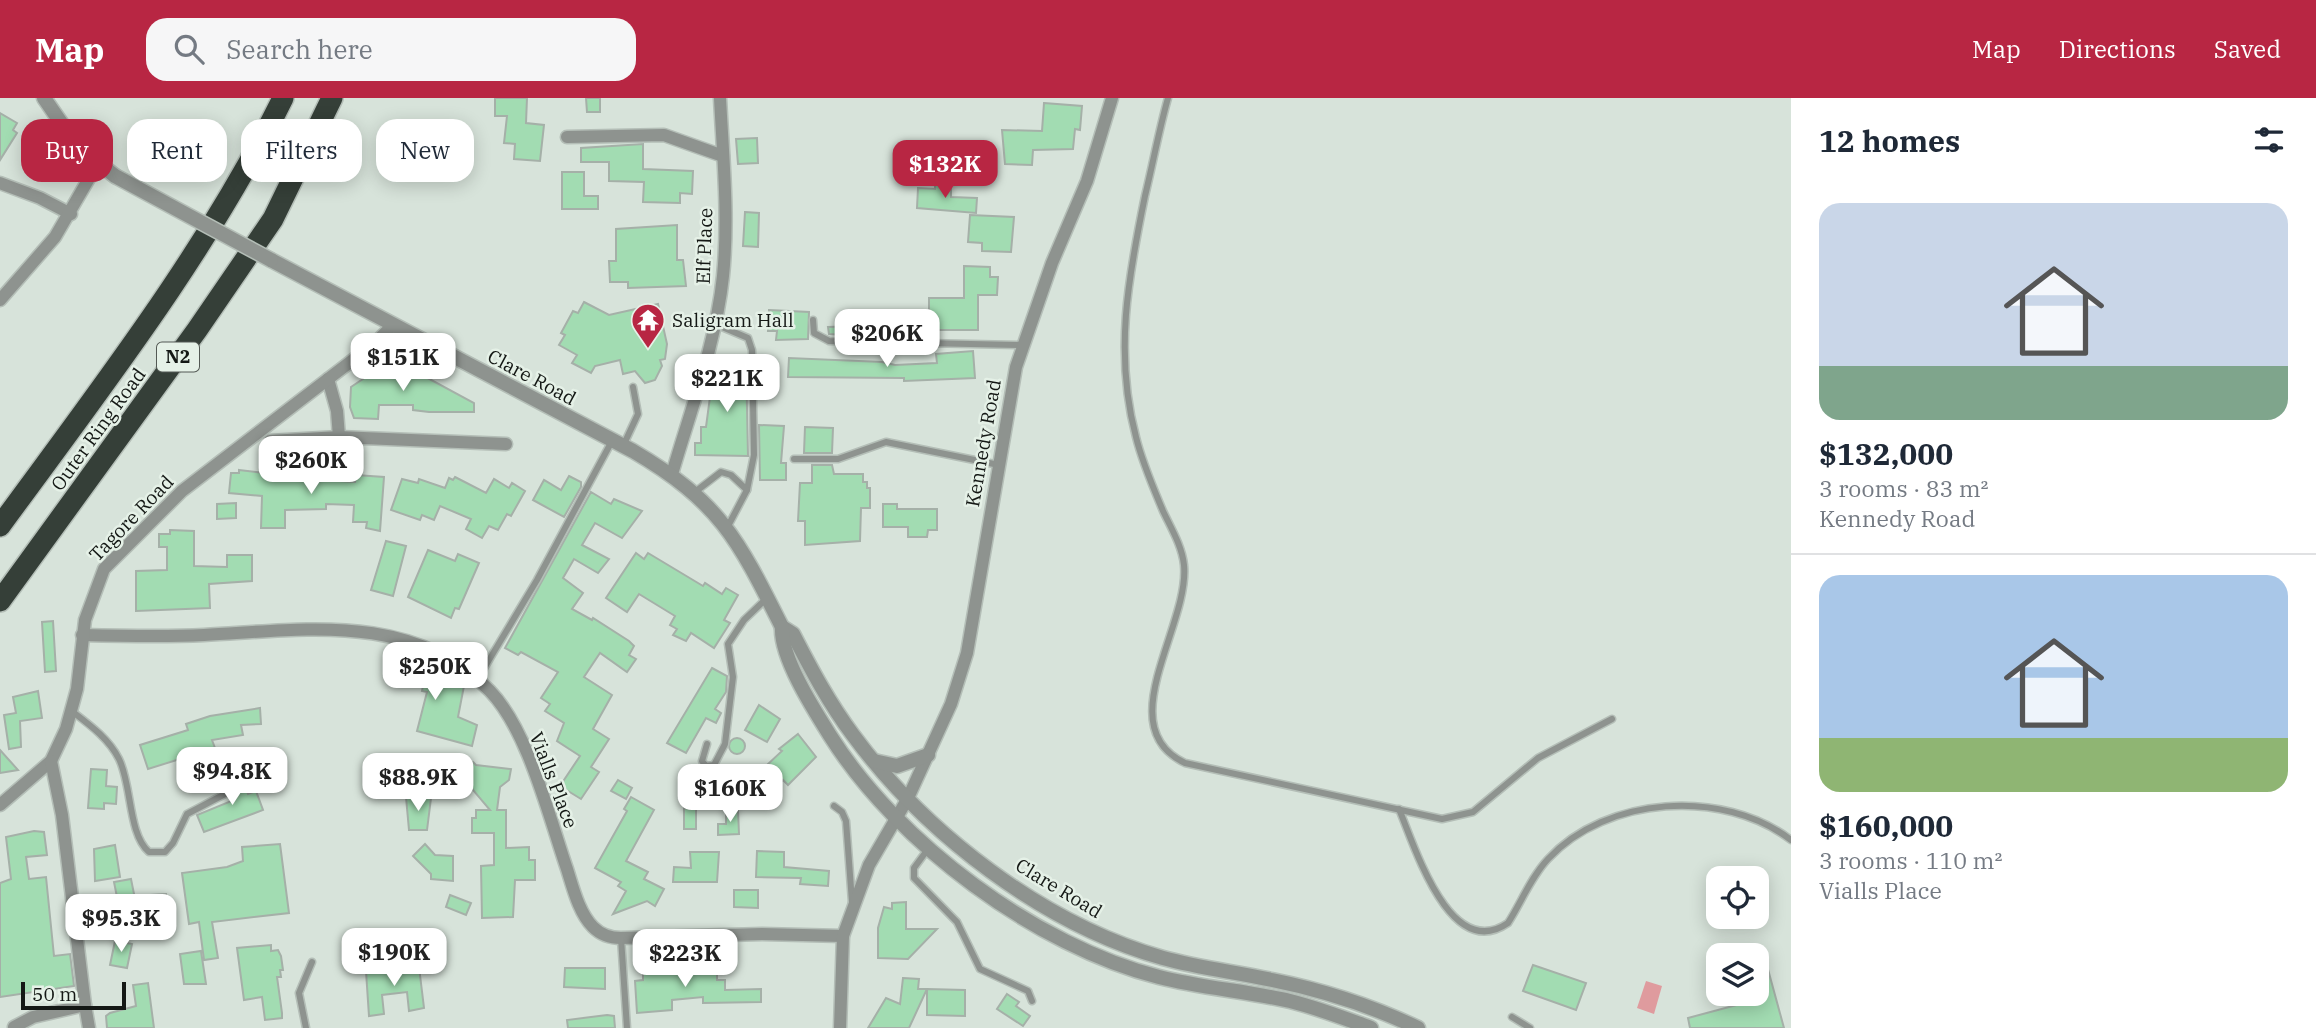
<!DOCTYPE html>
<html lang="en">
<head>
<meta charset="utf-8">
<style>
  :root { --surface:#fff; --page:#f6f6f7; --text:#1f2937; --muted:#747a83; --line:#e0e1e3; --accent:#b82643 }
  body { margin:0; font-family:"IBM Plex Serif",serif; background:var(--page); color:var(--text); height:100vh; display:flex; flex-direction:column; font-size:26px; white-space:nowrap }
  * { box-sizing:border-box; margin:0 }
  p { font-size:23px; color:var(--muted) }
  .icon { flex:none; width:38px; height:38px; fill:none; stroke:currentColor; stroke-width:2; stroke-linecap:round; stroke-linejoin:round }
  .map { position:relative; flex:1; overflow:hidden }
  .details { display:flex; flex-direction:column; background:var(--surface); width:525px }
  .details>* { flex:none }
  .banner { position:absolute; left:21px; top:21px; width:665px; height:63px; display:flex; gap:14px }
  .fabs { position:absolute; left:1706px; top:768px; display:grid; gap:14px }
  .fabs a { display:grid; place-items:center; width:63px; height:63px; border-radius:14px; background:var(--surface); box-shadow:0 4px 18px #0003; font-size:35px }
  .scale { position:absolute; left:21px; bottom:18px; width:105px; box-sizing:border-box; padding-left:7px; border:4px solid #141815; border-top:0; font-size:19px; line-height:24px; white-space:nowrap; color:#141815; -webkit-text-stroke:5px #e5f1e7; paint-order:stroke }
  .price { position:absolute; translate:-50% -60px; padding:0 16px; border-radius:14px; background:#fff; color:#222; font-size:23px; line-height:46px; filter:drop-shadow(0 2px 4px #0008) }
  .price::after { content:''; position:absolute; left:50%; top:42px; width:21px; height:16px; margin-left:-10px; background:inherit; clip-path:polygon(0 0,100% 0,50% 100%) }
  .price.selected { background:var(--accent); color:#fff }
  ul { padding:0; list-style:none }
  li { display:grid; align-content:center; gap:14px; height:371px; padding:0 28px }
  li+li { border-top:2px solid var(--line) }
  li span { display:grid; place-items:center; height:217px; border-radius:21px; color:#555 }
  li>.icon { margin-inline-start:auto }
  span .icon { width:126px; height:126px; fill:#fffc; stroke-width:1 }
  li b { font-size:30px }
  h2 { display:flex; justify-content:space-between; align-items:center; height:84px; padding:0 28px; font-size:30px }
  .chip { padding:0 24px; border-radius:21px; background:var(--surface); box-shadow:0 4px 18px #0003; font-size:24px; line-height:63px }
  .chip.selected { background:var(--accent); color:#fff }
  header { display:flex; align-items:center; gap:42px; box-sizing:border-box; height:98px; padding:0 35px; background:var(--accent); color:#fff }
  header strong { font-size:33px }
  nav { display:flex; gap:38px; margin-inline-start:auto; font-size:24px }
  .search { width:490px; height:63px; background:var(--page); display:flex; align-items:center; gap:18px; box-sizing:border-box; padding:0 24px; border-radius:21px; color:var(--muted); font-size:26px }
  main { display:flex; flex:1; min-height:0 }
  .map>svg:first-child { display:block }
  .water { fill:#df9b9e }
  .building { fill:#a2dcb2; stroke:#a5b0a8; stroke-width:2 }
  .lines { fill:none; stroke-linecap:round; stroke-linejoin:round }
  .service-casing { stroke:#b4beb7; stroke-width:9 }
  .minor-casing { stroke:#b4beb7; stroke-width:15 }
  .tertiary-casing { stroke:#b4beb7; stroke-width:17 }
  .motorway-casing { stroke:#b4beb7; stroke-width:24 }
  .service { stroke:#8e938f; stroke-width:6 }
  .minor { stroke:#8e938f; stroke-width:12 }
  .tertiary { stroke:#8e938f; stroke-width:14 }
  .motorway { stroke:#353f38; stroke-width:21 }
  .tertiary-bridge-casing { stroke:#b4beb7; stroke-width:17; stroke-linecap:butt }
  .tertiary-bridge { stroke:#8e938f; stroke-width:14 }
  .labels { text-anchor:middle; stroke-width:5; stroke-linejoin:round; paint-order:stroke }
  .shield { fill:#e5f1e7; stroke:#535954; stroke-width:2 }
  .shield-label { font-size:18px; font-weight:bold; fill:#141815 }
  .street-label { font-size:19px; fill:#141815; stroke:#e5f1e7 }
  .poi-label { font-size:19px; fill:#141815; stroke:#e5f1e7; text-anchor:start }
</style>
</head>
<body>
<header>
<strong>Map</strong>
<div class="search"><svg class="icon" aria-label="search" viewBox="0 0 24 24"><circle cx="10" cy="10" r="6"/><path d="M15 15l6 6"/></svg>Search here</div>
<nav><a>Map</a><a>Directions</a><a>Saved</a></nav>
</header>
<main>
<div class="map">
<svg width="1791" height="930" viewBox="0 0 1791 930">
  <rect width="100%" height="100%" fill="#d7e3da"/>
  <path class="water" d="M1646,883L1662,888L1654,916L1637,910Z"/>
  <g class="building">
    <path d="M495,0H527L526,25L544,27L540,63L514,61L515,46L504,45L507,18H495Z"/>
    <path d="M586,0H600V14H587Z"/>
    <path d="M1044,5L1082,8L1080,32L1075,31L1073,51L1033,52L1032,67L1005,66L1002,32L1042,33Z"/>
    <path d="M0,15L17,25L13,32L17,35L0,62Z"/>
    <path d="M757,40L758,65L738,66L736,41Z"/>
    <path d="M643,46V71L693,73L692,96L680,95V105L643,104L644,84L609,83V64H581V50Z"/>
    <path d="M562,74H584V98H598V111H562Z"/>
    <path d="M935,86L951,87V99L977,100L976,115L917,110L918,90L935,91Z"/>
    <path d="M745,114L759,115L758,149L743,148Z"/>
    <path d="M970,117L1014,119L1011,154L982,153V145L968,144Z"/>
    <path d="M677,127V162H683L686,188L628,190V184H610L609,163H616V131Z"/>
    <path d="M964,168L990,169V179H998L997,197H978V232H935V219H929V200H964Z"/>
    <path d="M584,204L609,217L658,206L667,246L665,261L660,262L662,268L655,282L645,285L635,273L623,276L620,262L595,268L591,275L572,265L577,257L559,247L565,237L561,235L573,213L578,215Z"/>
    <path d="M769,212L809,214L808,241L776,242L777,233H768Z"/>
    <path d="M859,228V238L829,236L828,229Z"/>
    <path d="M973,253L975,280L904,283V280L788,279L789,260L882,264L895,267L937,265L936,256Z"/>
    <path d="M719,262H746L748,358L695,357V345H701V329H706L710,299L719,300Z"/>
    <path d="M398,264L474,305V314H429L413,312V307H379L378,321L354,320L350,309L351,289L378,271Z"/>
    <path d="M759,327L784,328L781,365H786V382H760Z"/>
    <path d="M805,329L833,330L832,355H804Z"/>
    <path d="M812,367H832L834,376H863V384H867V390H870V410H861L860,443L805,447V423H798L800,385H812Z"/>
    <path d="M239,372L313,381V375L327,376L326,382L355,384L356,377L384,379L380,433L366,430L367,424H353L354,407L326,406V411L285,412V430H261L262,398L229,395L231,375H239Z"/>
    <path d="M569,378L581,384V389L564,419L533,402L544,382L561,392Z"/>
    <path d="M455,379L486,395L494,381L509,390L512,385L525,393L511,418L507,416L498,432L489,428L482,440L466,431L471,421L440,408L434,422L422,417L420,422L391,412L402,381L418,385L419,381L445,390L449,380L453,382Z"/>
    <path d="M591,394L611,406L614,401L642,413L622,440L595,425L582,447L609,461L598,475L574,461L563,480L583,495L572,511L592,522L593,520L629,543L634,548L629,557L636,561L627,574L600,555L584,579L612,597L593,631L609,641L591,669L599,674L581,701L560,688L580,658L557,643L564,625L545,613L550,606L541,600L558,574L521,554L518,557L505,550Z"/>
    <path d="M236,405V420L217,421V406Z"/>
    <path d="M883,406H897V411H937V432H928L927,439H908V429H883Z"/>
    <path d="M170,432L194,433V468L227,469V457H252V483L209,486L210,510L136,513V473L167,472V449H159V436H170Z"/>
    <path d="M386,443L406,448L393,498L371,492Z"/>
    <path d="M428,452L455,463L458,456L479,465L459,511L455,510L451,520L408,499Z"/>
    <path d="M636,455L644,461L648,455L703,488L705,485L722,496L726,490L738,497L724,522L730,525L714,550L691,535L686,543L673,537L677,531L670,527L675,518L639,496L627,514L606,500Z"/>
    <path d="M53,523L56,573L45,574L42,524Z"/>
    <path d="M395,549L405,552L402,564L464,588L458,619L477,627L472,648L417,633L427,594L422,593L423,588L403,585L404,581L385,577L388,561L392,562Z"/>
    <path d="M712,570L727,578L726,594L715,611L721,615L716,625L706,620L686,655L667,645Z"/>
    <path d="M38,593L42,620L20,623L21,649L9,651L4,617L16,615L13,599Z"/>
    <path d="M759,607L780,621L767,644L745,632Z"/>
    <path d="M260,610L261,626L241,627L243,637L212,642L215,650L148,671L140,647L188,632L186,626L210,618Z"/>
    <path d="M798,636L816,659L788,687L783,682L768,697L752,681L782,653L779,651Z"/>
    <circle cx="737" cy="648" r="8"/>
    <path d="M0,652L18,672L0,675Z"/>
    <path d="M473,664L476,667L511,671L509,682L500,689L497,712H506V750L529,749V762H535V782H515L513,819L482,820L481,768L494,767V735H472V720H476V712H490L463,680L459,683L451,674L455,671L451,666L468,668Z"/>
    <path d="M91,671L107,672L106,688L117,689L116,706L104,705V711L88,710Z"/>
    <path d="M242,678L248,696L256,693L263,712L204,734L197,717L234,702L228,682Z"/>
    <path d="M618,682L632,690L626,701L611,693Z"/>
    <path d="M406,699L431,700L427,732H409Z"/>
    <path d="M631,699L654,712L626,763L648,774L644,781L664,791L655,808L647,803L613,816L626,793L618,788L621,784L595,770L627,713L624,711Z"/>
    <path d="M684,710L696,711V731H684Z"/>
    <path d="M738,712L739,736L718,737V726H726V713Z"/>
    <path d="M34,733L44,734L47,757L26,759L29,781L46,779L54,858L70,856L74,888L0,899V785L11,781L6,739Z"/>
    <path d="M280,746L289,815L212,824L218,860L204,862L199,824L189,826L182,775L227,769L243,763L242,749Z"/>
    <path d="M425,746L435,757L453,758V783L431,781V776L413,758Z"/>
    <path d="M115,747L120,779L95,783L94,751Z"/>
    <path d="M757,753L784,754V769L829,773L828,788L800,786L801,780L756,779Z"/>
    <path d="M690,754H719L717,784H673L674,769L691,770Z"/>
    <path d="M131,781L136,806L119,809L114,784Z"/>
    <path d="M734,792H758V810L734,809Z"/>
    <path d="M166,796L168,826H153L151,797Z"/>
    <path d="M450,797L471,805L466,817L446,809Z"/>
    <path d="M906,804V831H937L908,861L878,860V830L884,809L892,811V805Z"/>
    <path d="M115,843L132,846L127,870L110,867Z"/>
    <path d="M271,847V853L278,852L281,858L283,872H280L281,879H277L282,915V920L265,922L262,899L244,902L237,850Z"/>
    <path d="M201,853L206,886H184L180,856Z"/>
    <path d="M1766,864L1784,930H1690L1688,920L1744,905L1742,896H1757V867Z"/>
    <path d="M691,867V876L717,875V882H725V892L761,891V904L703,905V899L672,902V912L637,915L635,883L643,882V873Z"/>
    <path d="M1533,867L1586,885L1576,912L1523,893Z"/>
    <path d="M399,868L400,872L419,869L424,910L409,913L407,894L382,897L384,916L369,918L366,873Z"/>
    <path d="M565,870H605V891L564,889Z"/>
    <path d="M903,880L919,881L918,891H927L909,930H868L886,900L900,906Z"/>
    <path d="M148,885L154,930H107L106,918L110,915L136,908L133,887Z"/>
    <path d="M927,891L965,892V918L927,917Z"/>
    <path d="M1007,896L1019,904L1016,908L1030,918L1023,928L997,911Z"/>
    <path d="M607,917L614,918L615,930H568L567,922Z"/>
  </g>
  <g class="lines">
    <defs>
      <g id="service">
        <path d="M1168,0C1159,32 1153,65 1145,98C1128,180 1114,256 1136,339C1142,364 1153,389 1163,413C1171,430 1182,448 1184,467C1190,528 1109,629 1185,665L1442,721L1473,714L1538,660L1612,621"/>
        <path d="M813,222L814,235L829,243L1023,247"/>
        <path d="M715,226L748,240L752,252L754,357L747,392"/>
        <path d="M624,346L638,316L633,289"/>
        <path d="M794,361H838L886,344L999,367"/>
        <path d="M695,394L721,374L731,377L747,392L727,430"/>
        <path d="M477,582L537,482L612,343"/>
        <path d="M73,614C90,627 109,641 119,661C132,687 128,736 149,754H165L173,745L187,716L225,696"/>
        <path d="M707,646L702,663L706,668L714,667L725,646L733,579L728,546L744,522L766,501"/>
        <path d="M834,708L842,714L846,723L852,804"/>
        <path d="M1399,711C1415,749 1450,865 1508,825C1521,805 1531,779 1548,761C1606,698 1723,690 1791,742"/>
        <path d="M928,751L914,770V780L957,824L980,871L1028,893L1032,903"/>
        <path d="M621,840L627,930"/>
        <path d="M1512,919L1530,930"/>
        <path d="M306,930L299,895L312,864"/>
      </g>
      <g id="minor">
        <path d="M567,39L664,37L723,58"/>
        <path d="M0,85L40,100L71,116"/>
        <path d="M0,202L55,139L98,65"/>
        <path d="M328,281L337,313L339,339"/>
        <path d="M270,343L339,339L506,346"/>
        <path d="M672,376C691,311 716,245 723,178C729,119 723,59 720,0"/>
        <path d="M82,537C123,538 163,539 204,537C303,532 412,513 490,593C528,632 549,719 567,771C573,790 579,815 593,829C601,837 610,840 621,840L762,836L843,838"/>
        <path d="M0,707L51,663L66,631L77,591L85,522L104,471L182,393L375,245L393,227"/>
        <path d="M85,907L89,930"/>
        <path d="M14,929L33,919L85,907L62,717L51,663"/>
        <path d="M840,930L843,838L869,767L908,700L951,606L967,555L1016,269L1052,165L1087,83L1112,0"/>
      </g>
      <g id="tertiary">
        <path d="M44,0L77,48L115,78"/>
        <path d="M271,162L633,353C720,404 738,441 782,529L793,536C811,571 829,605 853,637C926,736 1043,826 1163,860C1199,870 1235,874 1272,882C1322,892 1372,908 1418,930"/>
        <path d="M782,529C780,559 814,612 831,639C898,745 1036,848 1159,879C1202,890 1247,893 1290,903C1318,910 1344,920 1371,930"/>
        <path d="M874,663L897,668L928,657"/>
      </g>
      <g id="motorway">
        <path d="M0,428C101,290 207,154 283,0"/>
        <path d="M0,503L197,232L273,121L332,0"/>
      </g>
    </defs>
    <use href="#service" class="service-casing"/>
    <use href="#minor" class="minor-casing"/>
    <use href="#tertiary" class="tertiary-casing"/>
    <use href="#motorway" class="motorway-casing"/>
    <use href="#service" class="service"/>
    <use href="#minor" class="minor"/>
    <use href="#tertiary" class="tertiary"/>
    <use href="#motorway" class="motorway"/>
    <defs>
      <path id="tertiary-bridge" d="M115,78L271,162"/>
    </defs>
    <use href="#tertiary-bridge" class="tertiary-bridge-casing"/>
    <use href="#tertiary-bridge" class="tertiary-bridge"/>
  </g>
  <defs>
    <symbol id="temple-pin" viewBox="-11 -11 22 30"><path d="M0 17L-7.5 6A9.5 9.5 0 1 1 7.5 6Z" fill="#b82643" stroke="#e5f1e7"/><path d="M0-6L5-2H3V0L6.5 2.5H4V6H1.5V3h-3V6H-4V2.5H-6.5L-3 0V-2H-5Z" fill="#fff"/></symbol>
  </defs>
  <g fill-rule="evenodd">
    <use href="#temple-pin" x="629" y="203" width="38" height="52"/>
  </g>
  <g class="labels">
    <rect class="shield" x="157" y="244.5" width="42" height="29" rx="5"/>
    <g class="shield-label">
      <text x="178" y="265">N2</text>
    </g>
    <g class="street-label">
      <text transform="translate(704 148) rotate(-88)" y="7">Elf Place</text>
      <text transform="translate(532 279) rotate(28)" y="7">Clare Road</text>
      <text transform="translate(98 331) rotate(-54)" y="7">Outer Ring Road</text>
      <text transform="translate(983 345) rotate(-80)" y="7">Kennedy Road</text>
      <text transform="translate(131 420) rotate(-46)" y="7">Tagore Road</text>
      <text transform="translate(554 682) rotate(69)" y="7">Vialls Place</text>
      <text transform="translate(1059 790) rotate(31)" y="7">Clare Road</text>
    </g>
    <g class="poi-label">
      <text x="672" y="229">Saligram Hall</text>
    </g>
  </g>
</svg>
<div class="fabs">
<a><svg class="icon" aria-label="locate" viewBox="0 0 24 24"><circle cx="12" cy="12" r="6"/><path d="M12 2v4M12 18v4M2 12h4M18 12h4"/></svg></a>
<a><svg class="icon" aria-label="layers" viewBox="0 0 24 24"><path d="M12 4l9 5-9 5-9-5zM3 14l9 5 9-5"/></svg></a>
</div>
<div class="scale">50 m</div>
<b class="price selected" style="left:945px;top:102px">$132K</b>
<b class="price" style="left:887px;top:271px">$206K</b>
<b class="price" style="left:403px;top:295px">$151K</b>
<b class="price" style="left:727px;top:316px">$221K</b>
<b class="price" style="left:311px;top:398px">$260K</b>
<b class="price" style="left:435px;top:604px">$250K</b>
<b class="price" style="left:232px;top:709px">$94.8K</b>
<b class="price" style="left:418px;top:715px">$88.9K</b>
<b class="price" style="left:730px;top:726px">$160K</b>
<b class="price" style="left:121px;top:856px">$95.3K</b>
<b class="price" style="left:394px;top:890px">$190K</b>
<b class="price" style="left:685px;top:891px">$223K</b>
<div class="banner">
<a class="chip selected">Buy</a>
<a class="chip">Rent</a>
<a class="chip">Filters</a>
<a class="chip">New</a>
</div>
</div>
<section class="details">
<h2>12 homes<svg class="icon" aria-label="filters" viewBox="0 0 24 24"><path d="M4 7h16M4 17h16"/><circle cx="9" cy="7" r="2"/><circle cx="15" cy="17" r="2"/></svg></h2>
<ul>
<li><span style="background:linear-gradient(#c9d6e8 75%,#7fa58c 0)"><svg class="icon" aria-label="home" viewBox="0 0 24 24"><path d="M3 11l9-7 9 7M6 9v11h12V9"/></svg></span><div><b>$132,000</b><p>3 rooms · 83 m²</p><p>Kennedy Road</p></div></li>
<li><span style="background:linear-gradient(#a9c7e8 75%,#8fb573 0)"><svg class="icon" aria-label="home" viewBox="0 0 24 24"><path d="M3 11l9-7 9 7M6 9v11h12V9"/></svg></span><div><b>$160,000</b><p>3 rooms · 110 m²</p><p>Vialls Place</p></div></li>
</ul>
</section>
</main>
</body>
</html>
